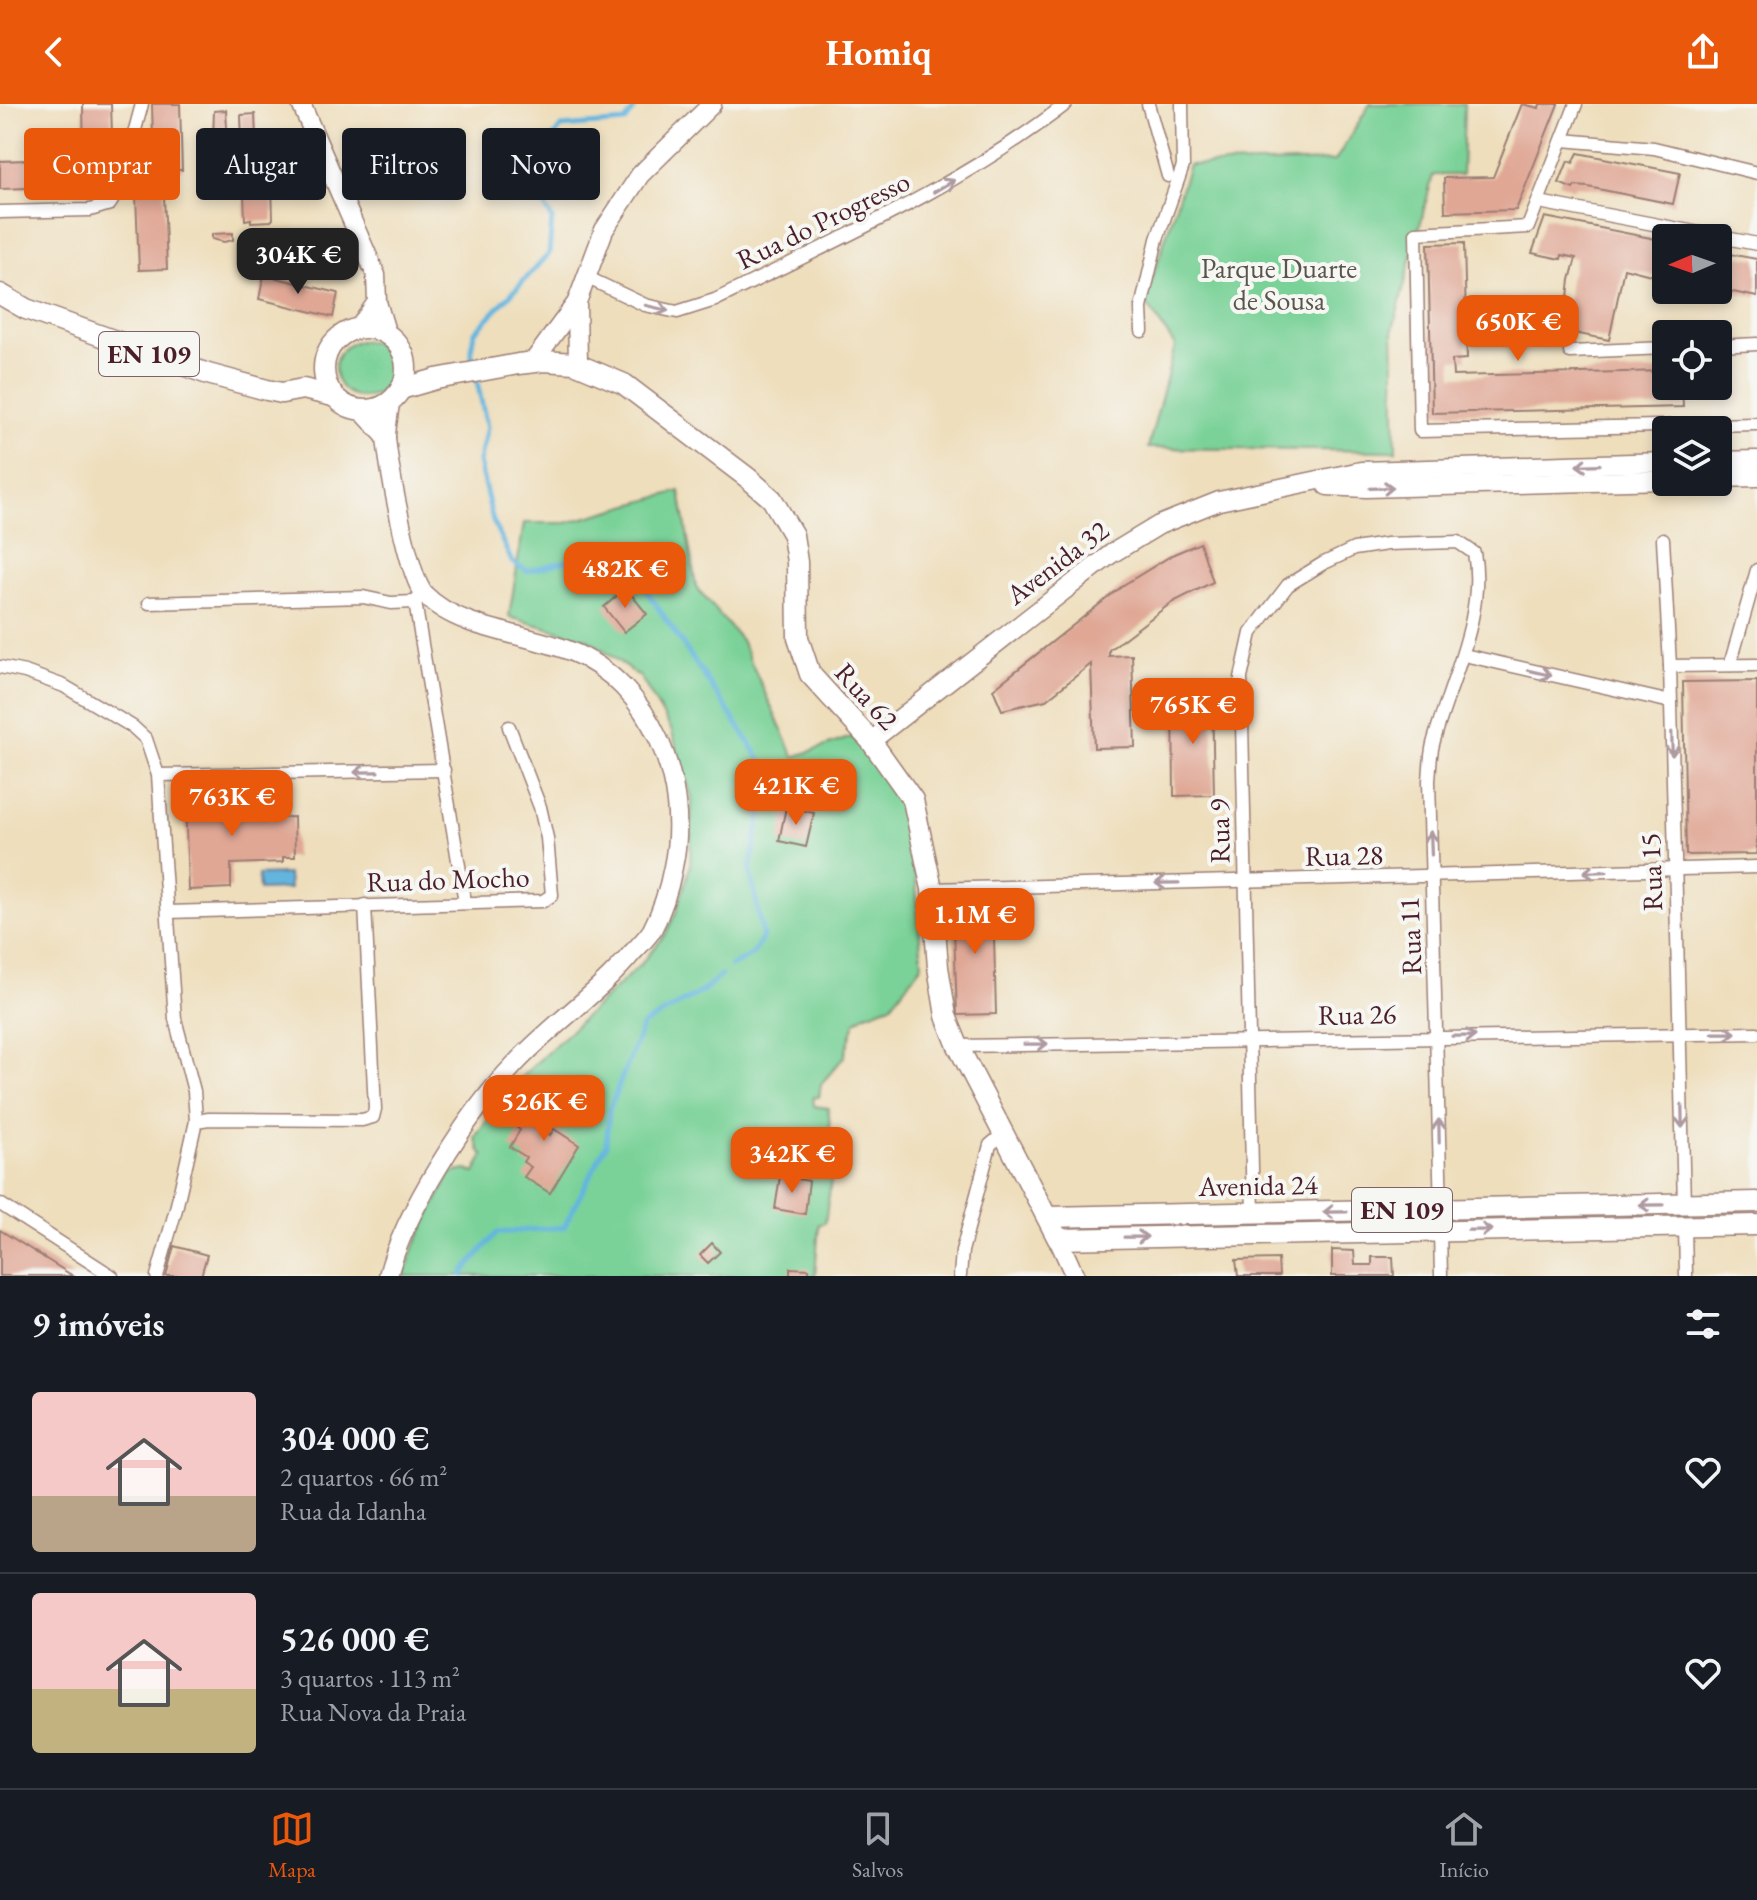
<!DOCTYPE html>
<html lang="pt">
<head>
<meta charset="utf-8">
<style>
  :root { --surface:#171b24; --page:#20242c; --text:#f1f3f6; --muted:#9ea1a6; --line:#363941; --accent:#ea580c }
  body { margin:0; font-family:"EB Garamond",serif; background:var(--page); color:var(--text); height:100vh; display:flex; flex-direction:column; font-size:30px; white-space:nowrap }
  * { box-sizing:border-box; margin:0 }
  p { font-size:26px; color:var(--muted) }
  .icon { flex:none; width:44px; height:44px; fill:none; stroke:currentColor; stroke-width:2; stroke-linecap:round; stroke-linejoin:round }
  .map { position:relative; height:1172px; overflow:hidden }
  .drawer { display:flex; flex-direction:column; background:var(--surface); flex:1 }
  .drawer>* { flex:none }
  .guide { position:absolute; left:24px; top:24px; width:800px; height:72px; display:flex; gap:16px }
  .needle { width:52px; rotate:268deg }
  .tools { position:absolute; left:1652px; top:120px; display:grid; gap:16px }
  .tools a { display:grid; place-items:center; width:80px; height:80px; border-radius:8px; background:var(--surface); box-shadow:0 4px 12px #0003; font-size:40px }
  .price { position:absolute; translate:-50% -68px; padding:0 18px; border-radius:16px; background:var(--accent); color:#fff; font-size:26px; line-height:52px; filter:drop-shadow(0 2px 4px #0008) }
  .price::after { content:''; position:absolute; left:50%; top:48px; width:24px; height:18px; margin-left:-12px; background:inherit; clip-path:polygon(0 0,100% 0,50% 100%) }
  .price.current { background:#222; color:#fff }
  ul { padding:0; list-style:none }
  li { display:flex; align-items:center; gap:24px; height:200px; padding:0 32px }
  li+li { border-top:2px solid var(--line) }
  li span { display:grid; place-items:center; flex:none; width:224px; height:160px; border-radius:8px; color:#555 }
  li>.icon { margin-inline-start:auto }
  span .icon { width:96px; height:96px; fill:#fffc; stroke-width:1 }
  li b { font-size:34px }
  h2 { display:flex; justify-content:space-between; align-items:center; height:96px; padding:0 32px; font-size:34px }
  .pill { padding:0 28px; border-radius:8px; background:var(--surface); box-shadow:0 4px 12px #0003; font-size:28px; line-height:72px }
  .pill.current { background:var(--accent); color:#fff }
  header { display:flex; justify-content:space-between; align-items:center; height:104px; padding:0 32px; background:var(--accent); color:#fff; font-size:36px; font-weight:700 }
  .dock { display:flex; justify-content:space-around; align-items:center; height:112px; border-top:2px solid var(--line); background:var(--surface); font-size:22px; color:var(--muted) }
  .dock a { display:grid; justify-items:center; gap:4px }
  .dock .current { color:var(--accent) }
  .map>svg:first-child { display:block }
  .green { fill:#7ad298; stroke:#627862; stroke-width:2 }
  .water { fill:#63b5de; stroke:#566a84; stroke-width:2 }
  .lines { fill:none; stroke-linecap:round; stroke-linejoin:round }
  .stream { stroke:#63b5de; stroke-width:5 }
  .building { fill:#e0a795 }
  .street-casing { stroke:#9c7e74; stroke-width:15 }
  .secondary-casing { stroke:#9c7e74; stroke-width:21 }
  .primary-casing { stroke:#9c7e74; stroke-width:23 }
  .street { stroke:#fff; stroke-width:12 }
  .secondary { stroke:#fff; stroke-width:18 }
  .primary { stroke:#fff; stroke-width:20 }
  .oneway { stroke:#ae9aa0 }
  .labels { text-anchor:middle; stroke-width:8; stroke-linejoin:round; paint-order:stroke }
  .shield { fill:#f6f6f2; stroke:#7e6067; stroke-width:2 }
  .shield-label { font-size:26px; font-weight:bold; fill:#4a1f2b }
  .street-label { font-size:28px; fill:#4a1f2b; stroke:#f6f6f2 }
  .park-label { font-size:28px; fill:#58554c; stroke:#f6f6f2 }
</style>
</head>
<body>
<header><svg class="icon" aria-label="back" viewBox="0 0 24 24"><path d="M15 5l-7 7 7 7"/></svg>Homiq<svg class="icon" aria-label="share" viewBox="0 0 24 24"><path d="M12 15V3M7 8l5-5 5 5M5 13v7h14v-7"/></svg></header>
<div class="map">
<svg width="1757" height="1172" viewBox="0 0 1757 1172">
  <rect width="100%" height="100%" fill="#f6f6f2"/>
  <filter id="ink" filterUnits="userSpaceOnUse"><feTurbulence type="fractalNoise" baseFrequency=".0125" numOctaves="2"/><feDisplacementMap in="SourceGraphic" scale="16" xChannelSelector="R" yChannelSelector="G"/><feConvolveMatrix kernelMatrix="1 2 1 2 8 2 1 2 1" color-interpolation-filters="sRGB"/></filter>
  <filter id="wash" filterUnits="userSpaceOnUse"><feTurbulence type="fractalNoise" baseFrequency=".006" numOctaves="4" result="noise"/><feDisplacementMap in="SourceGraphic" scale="32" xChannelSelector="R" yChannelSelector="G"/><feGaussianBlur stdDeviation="1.8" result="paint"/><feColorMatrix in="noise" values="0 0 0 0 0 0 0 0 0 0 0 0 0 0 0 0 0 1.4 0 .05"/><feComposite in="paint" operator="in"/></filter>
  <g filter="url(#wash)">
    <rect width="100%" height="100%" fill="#eedebc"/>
    <g class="green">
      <path d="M1370,0H1464L1462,71H1433L1393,225L1396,347L1148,344L1175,242L1145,197L1189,61L1335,57Z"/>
      <circle cx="363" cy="265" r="28"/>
      <path d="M680,387L696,483L741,536L794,653L852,633L885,669L912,727L922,861L891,901L866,910L855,918L844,953L821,980L819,993H813L814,1002L828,1004L834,1056L825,1119L819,1120L815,1172H404L415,1141L451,1069L467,1066L475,1069L484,1051L480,1047L475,1033L516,978L640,861L665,831L677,807L690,763L692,694L671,625L641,574L588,535L509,513L524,419H566Z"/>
    </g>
    <path class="water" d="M288,770L289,785L259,786L258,771Z"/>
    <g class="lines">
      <g class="stream">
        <path d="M474,264L471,246L474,229L549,150L552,115L532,77L541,49L561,23L625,18L638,0"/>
        <path d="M476,273L487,323L479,358L493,417L512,458L527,467L594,450L636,460L646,486L755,647L768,671L750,766L763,833L752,851L731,862"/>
        <path d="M463,1172L464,1167L497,1129L564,1123L606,1041L609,1006L643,921L704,886L721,871"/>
      </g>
    </g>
    <g id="blocks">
      <g class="building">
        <path d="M83,0H111L113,59L85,60V82L0,85V57L84,54Z"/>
        <path d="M152,0H180L182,66H163L167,165L139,166L135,67H154Z"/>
        <path d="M1522,0L1539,4L1540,0H1558L1516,106L1445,108L1444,74L1493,73Z"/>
        <path d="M226,6L228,45L216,46L215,34H213L214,7Z"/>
        <path d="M255,10L258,81L272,80L273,115L271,117L251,118V115L245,116L241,11Z"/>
        <path d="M1578,49L1680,69L1673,100L1588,83L1575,82L1573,85L1559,79L1568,57L1573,59Z"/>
        <path d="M1545,113L1666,137V175L1624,164L1609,236L1564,227L1570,176L1576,154L1562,151L1561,155L1532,149Z"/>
        <path d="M233,129V136L224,138L212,135V130Z"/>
        <path d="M273,133L311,142L306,163L268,154Z"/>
        <path d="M1464,139L1467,255L1452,256L1453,272L1666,267V282H1682L1683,303L1432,309L1428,140Z"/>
        <path d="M1718,148L1757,155V193L1718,185Z"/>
        <path d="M264,171L338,189L333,213L259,195Z"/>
        <path d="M1200,439L1213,478L1171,499L1109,546V552L1132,551L1135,643L1094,644L1091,560L1046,596L1002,606L993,585L1125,480L1174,450Z"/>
        <path d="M626,484L647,510L624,528L604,503Z"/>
        <path d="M1757,577V750L1686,751L1683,578Z"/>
        <path d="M1173,593H1212L1214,691L1174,692Z"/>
        <path d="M228,691V693L268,692L269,714L294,713L295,753H283V758L231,760V784L188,786L185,692Z"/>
        <path d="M786,703L814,709L806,743L779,737Z"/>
        <path d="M993,794L996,910L957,911L953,795Z"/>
        <path d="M545,985L565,997L546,1028L550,1031L554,1025L579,1041L550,1089L524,1073L531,1063L523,1058L526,1053L510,1043L520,1026L517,1024L527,1007L531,1009Z"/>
        <path d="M780,1072L809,1077L805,1110L775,1105Z"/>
        <path d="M0,1126L73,1172H0Z"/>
        <path d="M712,1139L720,1148L708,1159L700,1151Z"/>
        <path d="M174,1142L207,1151L201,1172H166Z"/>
        <path d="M1332,1146L1354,1147L1355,1161H1372V1153H1393L1394,1172H1332Z"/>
        <path d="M1278,1155L1279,1172H1238L1236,1156Z"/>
        <path d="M790,1164L809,1165V1172H790Z"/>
      </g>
    </g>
  </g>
  <g filter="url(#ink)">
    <use href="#blocks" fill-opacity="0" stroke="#9c7e74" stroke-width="2"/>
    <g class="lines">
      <defs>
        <g id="street">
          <path d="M1148,0L1168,72"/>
          <path d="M1576,0L1528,123L1416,129L1420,327L1757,320"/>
          <path d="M1563,36L1654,44L1757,69"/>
          <path d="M1539,98L1757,140"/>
          <path d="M0,108L90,106L110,100L119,85L142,0"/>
          <path d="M586,173L645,201L677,208L715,196C837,136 959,83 1066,0"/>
          <path d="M1142,227L1141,204L1157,135L1183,62L1182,0"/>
          <path d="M1718,242L1757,240"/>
          <path d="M1570,248L1666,244"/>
          <path d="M1663,435L1670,562L1684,1100"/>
          <path d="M423,489L415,498L465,798"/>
          <path d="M149,499L363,493L391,499L415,498"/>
          <path d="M1464,551L1671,598"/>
          <path d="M1730,561L1757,466"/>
          <path d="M1670,562L1757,561"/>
          <path d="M0,563L25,568L64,582L133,623L146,635L158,671L175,915L194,987L196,1017L176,1105L157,1172"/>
          <path d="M158,671L444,666"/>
          <path d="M932,785L1757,763"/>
          <path d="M168,808L543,797L552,791L547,734L540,703L509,623"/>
          <path d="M958,942L1757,929"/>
          <path d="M196,1017L209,1015L362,1016L373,1013L375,1005L365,801"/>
          <path d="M0,1100L112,1172"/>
          <path d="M1253,1109L1241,574L1251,529L1288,481L1322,460L1354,445L1387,440L1458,438L1474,449C1486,512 1449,580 1433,640C1430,652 1430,665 1429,677L1441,1105"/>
          <path d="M1685,1122L1686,1172"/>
          <path d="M1440,1127L1441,1172"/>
          <path d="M960,1172L962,1147L990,1041L1004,1029"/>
        </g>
        <g id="secondary">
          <path d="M301,0L376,171L377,198L387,231"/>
          <path d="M577,198L578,260"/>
          <path d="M358,225L377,198"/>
          <path d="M533,258L577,198L604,126L640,71L712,0"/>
          <path d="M362,307L386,333"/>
          <path d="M1718,357L1757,356"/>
          <path d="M1718,374L1757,373"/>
          <path d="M1327,382L1366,384L1666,376"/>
          <path d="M871,637L1111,450L1159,421L1219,397L1361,367L1666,358"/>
          <path d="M1058,1135L1075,1172"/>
          <path d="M388,1172C404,1108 468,1009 514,961C551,921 597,891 632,849C639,842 647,834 652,826C662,807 669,784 673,763C691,680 652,580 570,547C526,529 459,526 425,491C408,474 389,362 386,334C386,323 389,310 390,298"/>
        </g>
        <g id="primary">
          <path d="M0,190L26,205L208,270L267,286L282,289L303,285L333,292"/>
          <circle cx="365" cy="265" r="41"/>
          <path d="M401,285L436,275L518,260L544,257L574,259L624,280L748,374L772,395L793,431L797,458L798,534L810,570L871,637L913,696L932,785L938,863L946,912L958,942L1058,1135L1757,1121"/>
          <path d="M1048,1113L1757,1098"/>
        </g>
      </defs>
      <use href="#street" class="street-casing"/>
      <use href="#secondary" class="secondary-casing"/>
      <use href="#primary" class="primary-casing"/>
      <use href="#street" class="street"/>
      <use href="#secondary" class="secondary"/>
      <use href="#primary" class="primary"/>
    </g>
    <defs><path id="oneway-shaft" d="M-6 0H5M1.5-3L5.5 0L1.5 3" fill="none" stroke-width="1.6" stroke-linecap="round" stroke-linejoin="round" transform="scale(2)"/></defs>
    <g class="oneway">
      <use href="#oneway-shaft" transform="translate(944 82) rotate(-31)"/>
      <use href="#oneway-shaft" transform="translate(657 204) rotate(13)"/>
      <use href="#oneway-shaft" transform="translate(1588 361) rotate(178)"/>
      <use href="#oneway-shaft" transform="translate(1382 384) rotate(-2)"/>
      <use href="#oneway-shaft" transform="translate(1540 569) rotate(13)"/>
      <use href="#oneway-shaft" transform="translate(1672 640) rotate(89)"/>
      <use href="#oneway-shaft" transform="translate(366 668) rotate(179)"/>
      <use href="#oneway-shaft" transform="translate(1431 739) rotate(-92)"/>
      <use href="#oneway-shaft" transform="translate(1595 768) rotate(178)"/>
      <use href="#oneway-shaft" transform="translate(1167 779) rotate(179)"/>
      <use href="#oneway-shaft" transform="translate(1724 929) rotate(-1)"/>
      <use href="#oneway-shaft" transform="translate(1464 932) rotate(-1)"/>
      <use href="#oneway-shaft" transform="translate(1036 940) rotate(-1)"/>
      <use href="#oneway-shaft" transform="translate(1682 1012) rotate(89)"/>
      <use href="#oneway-shaft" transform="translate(1439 1027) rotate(-91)"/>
      <use href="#oneway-shaft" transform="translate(1651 1101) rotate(179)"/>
      <use href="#oneway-shaft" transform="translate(1335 1108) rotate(179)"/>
      <use href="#oneway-shaft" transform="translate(1480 1126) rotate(-1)"/>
      <use href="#oneway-shaft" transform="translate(1136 1133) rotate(-1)"/>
    </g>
  </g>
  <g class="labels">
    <g class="shield">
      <rect x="99" y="228" width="100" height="44" rx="6"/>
      <rect x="1352" y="1084" width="100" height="44" rx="6"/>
    </g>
    <g class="shield-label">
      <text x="149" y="259">EN 109</text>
      <text x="1402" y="1115">EN 109</text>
    </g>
    <g class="street-label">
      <text transform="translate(823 116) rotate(-26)" y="10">Rua do Progresso</text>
      <text transform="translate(1057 458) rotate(-37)" y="10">Avenida 32</text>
      <text transform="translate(867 592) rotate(48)" y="10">Rua 62</text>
      <text transform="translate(1219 727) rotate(-91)" y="10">Rua 9</text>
      <text transform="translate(1344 751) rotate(-1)" y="10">Rua 28</text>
      <text transform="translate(1651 768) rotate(-92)" y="10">Rua 15</text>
      <text transform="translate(448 775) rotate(-2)" y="10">Rua do Mocho</text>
      <text transform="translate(1410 832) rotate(-92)" y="10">Rua 11</text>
      <text transform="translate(1357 910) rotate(-1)" y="10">Rua 26</text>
      <text transform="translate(1258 1081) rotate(-1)" y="10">Avenida 24</text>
    </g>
    <g class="park-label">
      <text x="1279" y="174">Parque Duarte<tspan x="1279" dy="32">de Sousa</tspan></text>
    </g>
  </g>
</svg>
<div class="tools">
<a><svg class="needle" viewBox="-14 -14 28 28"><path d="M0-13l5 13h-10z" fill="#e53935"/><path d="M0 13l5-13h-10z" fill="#9ea1a6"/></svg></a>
<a><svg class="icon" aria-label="locate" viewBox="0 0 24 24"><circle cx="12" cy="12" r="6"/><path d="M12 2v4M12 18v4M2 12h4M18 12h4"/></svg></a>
<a><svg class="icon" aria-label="layers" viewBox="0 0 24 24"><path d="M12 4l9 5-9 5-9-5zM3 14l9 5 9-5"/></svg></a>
</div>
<b class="price current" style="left:298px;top:192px">304K €</b>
<b class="price" style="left:1518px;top:259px">650K €</b>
<b class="price" style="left:625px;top:506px">482K €</b>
<b class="price" style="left:1193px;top:642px">765K €</b>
<b class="price" style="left:796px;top:723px">421K €</b>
<b class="price" style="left:232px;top:734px">763K €</b>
<b class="price" style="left:975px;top:852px">1.1M €</b>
<b class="price" style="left:544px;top:1039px">526K €</b>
<b class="price" style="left:792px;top:1091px">342K €</b>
<div class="guide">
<a class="pill current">Comprar</a>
<a class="pill">Alugar</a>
<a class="pill">Filtros</a>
<a class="pill">Novo</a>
</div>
</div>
<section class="drawer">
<h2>9 imóveis<svg class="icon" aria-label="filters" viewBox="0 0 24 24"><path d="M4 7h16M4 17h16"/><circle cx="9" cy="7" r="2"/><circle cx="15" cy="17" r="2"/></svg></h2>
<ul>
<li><span style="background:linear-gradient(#f6c9c9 65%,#b9a48a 0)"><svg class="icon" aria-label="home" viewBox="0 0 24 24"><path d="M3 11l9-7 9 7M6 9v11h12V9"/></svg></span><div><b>304 000 €</b><p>2 quartos · 66 m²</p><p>Rua da Idanha</p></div><svg class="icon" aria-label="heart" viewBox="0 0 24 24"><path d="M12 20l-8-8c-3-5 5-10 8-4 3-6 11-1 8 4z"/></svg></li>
<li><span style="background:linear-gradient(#f6c9c9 60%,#c2b280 0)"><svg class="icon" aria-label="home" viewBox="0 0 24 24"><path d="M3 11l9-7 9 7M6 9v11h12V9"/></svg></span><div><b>526 000 €</b><p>3 quartos · 113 m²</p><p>Rua Nova da Praia</p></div><svg class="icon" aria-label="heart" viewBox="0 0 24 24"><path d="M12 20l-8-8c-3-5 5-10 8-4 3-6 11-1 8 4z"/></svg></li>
</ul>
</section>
<nav class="dock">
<a class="current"><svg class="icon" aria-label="map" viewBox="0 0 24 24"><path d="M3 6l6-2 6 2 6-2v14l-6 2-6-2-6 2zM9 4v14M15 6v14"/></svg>Mapa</a>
<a><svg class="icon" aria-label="saved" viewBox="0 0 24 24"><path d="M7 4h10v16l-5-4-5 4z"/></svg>Salvos</a>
<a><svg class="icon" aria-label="home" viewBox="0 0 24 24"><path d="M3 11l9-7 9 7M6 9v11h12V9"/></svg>Início</a>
</nav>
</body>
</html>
